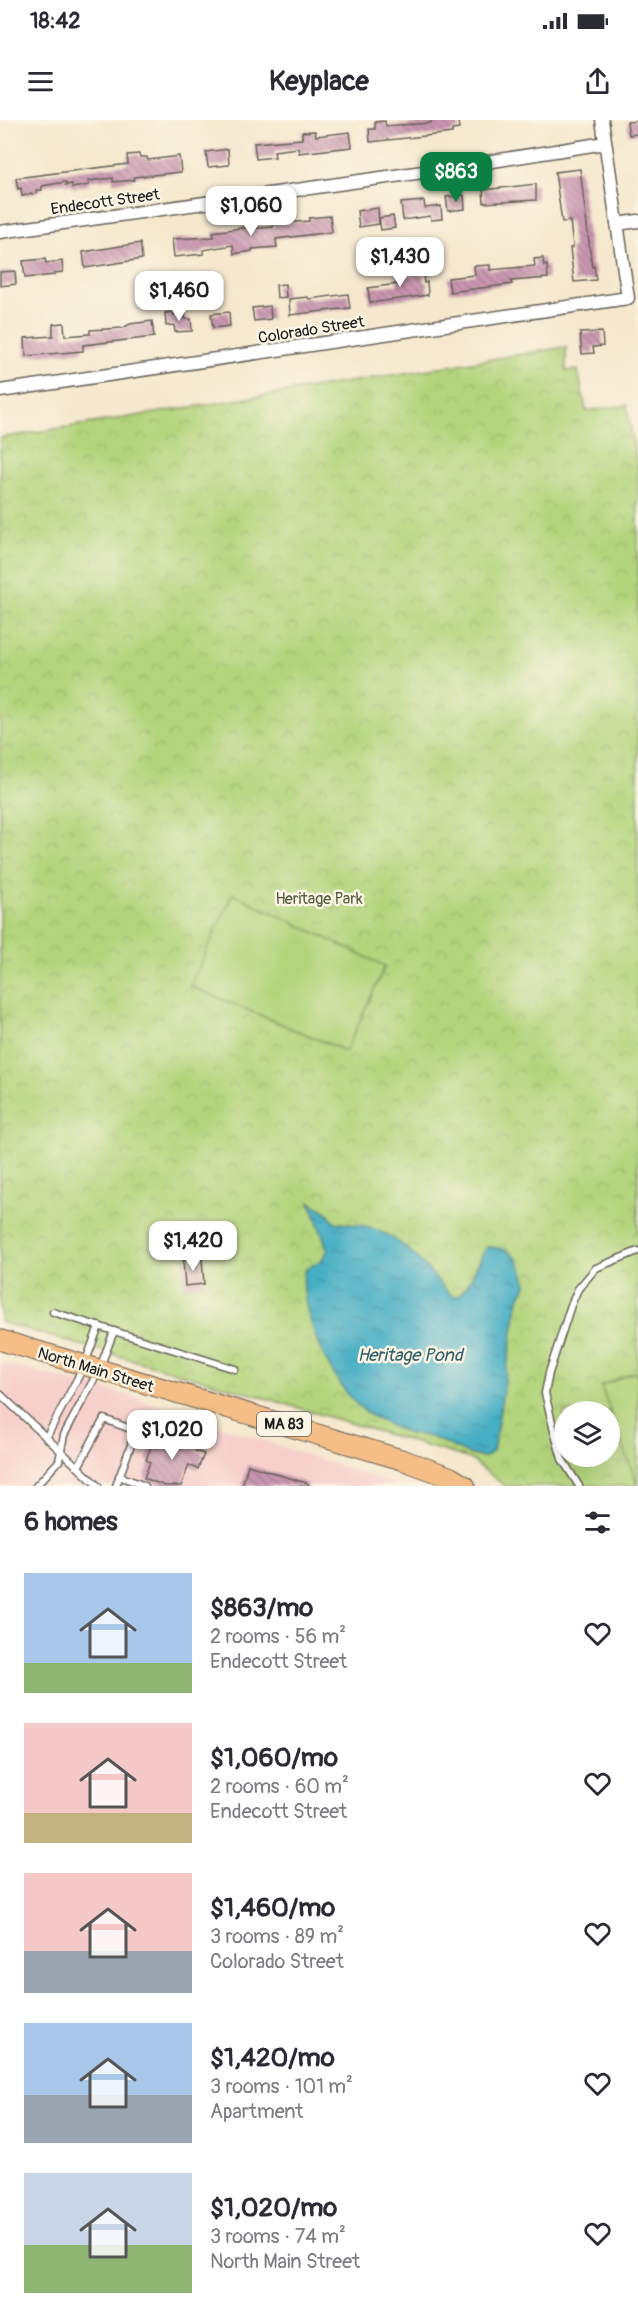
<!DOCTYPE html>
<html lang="en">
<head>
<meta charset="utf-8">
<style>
  :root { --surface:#fff; --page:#f7f7f7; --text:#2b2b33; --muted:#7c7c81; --accent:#0b8043 }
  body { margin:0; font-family:Pangolin,sans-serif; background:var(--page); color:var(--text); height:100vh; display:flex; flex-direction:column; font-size:22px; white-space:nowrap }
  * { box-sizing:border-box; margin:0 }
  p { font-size:20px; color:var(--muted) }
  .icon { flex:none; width:33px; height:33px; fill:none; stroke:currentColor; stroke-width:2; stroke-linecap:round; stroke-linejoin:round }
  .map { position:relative; height:1366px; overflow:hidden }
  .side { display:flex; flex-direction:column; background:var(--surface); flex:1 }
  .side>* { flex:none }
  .tools { position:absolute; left:554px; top:1281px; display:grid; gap:12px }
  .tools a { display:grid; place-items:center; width:66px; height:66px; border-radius:50%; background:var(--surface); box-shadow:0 6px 24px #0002; font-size:30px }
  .price { position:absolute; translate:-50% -51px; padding:0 14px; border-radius:12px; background:#fff; color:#222; font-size:20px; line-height:39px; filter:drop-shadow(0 2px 3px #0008) }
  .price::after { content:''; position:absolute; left:50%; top:36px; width:18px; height:14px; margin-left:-9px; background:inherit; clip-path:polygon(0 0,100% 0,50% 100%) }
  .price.active { background:var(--accent); color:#fff }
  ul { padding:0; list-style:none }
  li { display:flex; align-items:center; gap:18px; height:150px; padding:0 24px }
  li span { display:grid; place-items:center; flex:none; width:168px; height:120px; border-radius:0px; color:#555 }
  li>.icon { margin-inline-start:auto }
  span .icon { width:72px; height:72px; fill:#fffc; stroke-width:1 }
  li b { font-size:26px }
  h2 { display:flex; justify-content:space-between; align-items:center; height:72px; padding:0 24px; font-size:26px }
  .status { display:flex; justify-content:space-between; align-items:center; height:42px; padding:0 30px; background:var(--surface); direction:ltr }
  .status svg { height:16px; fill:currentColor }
  header { display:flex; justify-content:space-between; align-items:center; height:78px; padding:0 24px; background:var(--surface); font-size:27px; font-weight:700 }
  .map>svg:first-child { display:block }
  .built { fill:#f7d0cc }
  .park { fill:url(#park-crowns); stroke:#68784c; stroke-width:1.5; fill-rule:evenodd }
  .pitch { fill:#b3d47c; stroke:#68784c; stroke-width:1.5 }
  .water { fill:url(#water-ripples); stroke:#316670; stroke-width:1.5 }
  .building { fill:url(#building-back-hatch) }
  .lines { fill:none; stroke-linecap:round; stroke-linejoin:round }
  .lane-casing { stroke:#68635a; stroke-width:9 }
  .street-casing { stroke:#68635a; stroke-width:15 }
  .primary-casing { stroke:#68635a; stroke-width:22 }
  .lane { stroke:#fff; stroke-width:6 }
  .street { stroke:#fff; stroke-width:12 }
  .primary { stroke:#f6be87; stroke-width:20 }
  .labels { text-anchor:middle; stroke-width:5; stroke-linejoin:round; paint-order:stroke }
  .shield { fill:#fcf5e5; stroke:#5f5d58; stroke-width:1.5 }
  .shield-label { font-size:15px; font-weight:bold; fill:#1c1c1c }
  .street-label { font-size:16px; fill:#1c1c1c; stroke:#fcf5e5 }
  .park-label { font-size:16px; fill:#515c3e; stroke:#fcf5e5 }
  .water-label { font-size:18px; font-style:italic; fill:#2f5e68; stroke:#fcf5e5 }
</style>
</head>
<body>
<div class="status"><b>18:42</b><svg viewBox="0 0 49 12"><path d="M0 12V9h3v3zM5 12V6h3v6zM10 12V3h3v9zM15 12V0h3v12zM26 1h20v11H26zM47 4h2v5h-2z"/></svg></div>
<header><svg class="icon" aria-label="menu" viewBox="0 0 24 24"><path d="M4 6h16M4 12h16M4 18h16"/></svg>Keyplace<svg class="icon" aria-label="share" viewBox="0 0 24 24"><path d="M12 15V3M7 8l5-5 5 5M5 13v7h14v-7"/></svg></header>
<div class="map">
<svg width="638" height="1366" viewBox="0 0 638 1366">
  <defs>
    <pattern id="park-crowns" width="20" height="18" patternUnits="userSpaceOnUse" patternTransform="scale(1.5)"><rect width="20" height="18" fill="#b3d47c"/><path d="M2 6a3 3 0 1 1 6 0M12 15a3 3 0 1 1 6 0" fill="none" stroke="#99b56b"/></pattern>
    <pattern id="water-ripples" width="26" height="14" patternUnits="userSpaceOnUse" patternTransform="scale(1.5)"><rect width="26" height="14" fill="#46afc4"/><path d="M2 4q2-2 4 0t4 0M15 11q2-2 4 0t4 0" fill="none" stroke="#3a8e9e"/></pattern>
    <pattern id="building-back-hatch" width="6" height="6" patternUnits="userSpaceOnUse" patternTransform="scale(1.5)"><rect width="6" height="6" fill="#ca96b1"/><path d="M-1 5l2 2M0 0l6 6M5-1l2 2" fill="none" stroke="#a37a8f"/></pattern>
  </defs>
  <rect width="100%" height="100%" fill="#fcf5e5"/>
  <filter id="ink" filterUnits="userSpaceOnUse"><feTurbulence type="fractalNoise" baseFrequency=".0167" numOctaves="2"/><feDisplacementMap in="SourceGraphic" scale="12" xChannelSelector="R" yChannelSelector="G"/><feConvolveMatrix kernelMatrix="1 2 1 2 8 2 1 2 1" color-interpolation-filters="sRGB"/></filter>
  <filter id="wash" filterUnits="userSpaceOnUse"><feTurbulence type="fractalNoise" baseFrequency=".008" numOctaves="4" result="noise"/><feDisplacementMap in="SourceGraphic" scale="24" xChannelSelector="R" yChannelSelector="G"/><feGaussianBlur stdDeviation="1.35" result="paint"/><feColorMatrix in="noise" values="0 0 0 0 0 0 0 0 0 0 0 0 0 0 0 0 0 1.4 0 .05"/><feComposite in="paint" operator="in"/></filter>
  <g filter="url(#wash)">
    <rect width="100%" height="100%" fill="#f5e8ce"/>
    <path class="built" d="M0,1243L121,1273L400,1366H0Z"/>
    <path class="park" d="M566,227V251L578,250L586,291L627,285L638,353V1366H505L470,1339L242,1271L0,1202V318ZM564,1292H609V1336H564Z"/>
    <g class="pitch">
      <path d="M233,774L385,846L346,931L190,866Z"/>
      <path d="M631,1253L638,1254V1366L601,1266Z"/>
    </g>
    <path class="water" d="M310,1082L327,1092L335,1102C345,1104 357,1104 367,1107C405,1116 427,1151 453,1177C468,1176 477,1140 487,1127C514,1126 521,1142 527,1164L520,1176L517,1188L493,1331L486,1337C463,1337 451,1323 430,1317C425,1315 418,1315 412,1314C398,1311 383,1302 370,1295C335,1273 299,1195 304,1153L307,1148L321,1141L328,1130Z"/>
    <g id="blocks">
      <g class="building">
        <path d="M431,0H458L459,9L452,10V13L370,22L369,9H375V2L385,1L386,6L431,3Z"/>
        <path d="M638,1V14L629,15L627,2Z"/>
        <path d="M315,11L316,16L350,12L352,27L299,33L298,28L274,31L275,37L256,39L254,23L302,19V12Z"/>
        <path d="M228,29L229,45L208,47L206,32Z"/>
        <path d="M139,34L140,37H147L148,40L179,36L181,52L134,57V60L113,62V58L88,61L89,65L72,68V64L66,65V62L42,66V70H36L37,73L22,76L21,68L18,69L16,58L128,44L127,35Z"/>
        <path d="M580,49L592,147L594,146L596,160L574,162L570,128L573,127L570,101L562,102L555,52Z"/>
        <path d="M536,64V80L484,83L483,70Z"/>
        <path d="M464,75L465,89L448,91L446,77Z"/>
        <path d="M424,81L425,88L441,86L442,99L431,100L430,96L403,100L401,83Z"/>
        <path d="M378,88L379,104L359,107L357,91Z"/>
        <path d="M330,96L332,112L276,119L277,127L252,129V131L234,134L233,125L203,130L204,134L174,137L172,119L214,117L213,112L249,107V109L273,107V104L309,101V98Z"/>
        <path d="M393,96L395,108L381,110L379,98Z"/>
        <path d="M140,123L142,139L85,148L83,132Z"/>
        <path d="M543,138L544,146L547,145L548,158L511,161L512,164L450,172L448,158L475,155L474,146L490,145V150L535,146L534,139Z"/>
        <path d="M45,139L46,143L62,141L63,152L54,153V155L25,158L23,141Z"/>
        <path d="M406,148L407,156L423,155L424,163L427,162L428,175L370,183L368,168L398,164L396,149Z"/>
        <path d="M15,151L16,164L0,166V152Z"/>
        <path d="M285,164L286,177L277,178L276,165Z"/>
        <path d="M348,174L350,188L290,195L289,179L308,177L309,179Z"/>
        <path d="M270,186L271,199L254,201L252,188Z"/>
        <path d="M174,192V195L185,194V199H191L192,211L175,212L174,205L166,206L165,193Z"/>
        <path d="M229,192L230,206L213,208L211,194Z"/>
        <path d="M152,201L154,217L83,225V231L26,236L25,218L53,216V204L64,203L65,216L90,214V210L123,208L130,204Z"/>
        <path d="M602,212L603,226L593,227L594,233L582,234L580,213Z"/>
        <path d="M202,1139L204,1164L185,1166L183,1141Z"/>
        <path d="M162,1312L197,1326L195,1331L204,1334L198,1349L189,1345L181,1366H165L144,1358L150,1342L146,1340L151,1326L156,1328Z"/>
        <path d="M248,1345L309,1364L308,1366H242Z"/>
      </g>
    </g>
  </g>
  <g filter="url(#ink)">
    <use href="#blocks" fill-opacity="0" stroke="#68635a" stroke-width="1.5"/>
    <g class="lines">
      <defs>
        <g id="lane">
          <path d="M53,1192L235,1249"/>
          <path d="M0,1274L98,1366"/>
          <path d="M46,1318L84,1246L99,1206"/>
          <path d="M78,1347L104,1299L136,1311L116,1366"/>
          <path d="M119,1356L145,1366"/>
          <path d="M36,1366L59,1341L64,1315L99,1250L114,1211"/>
          <path d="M579,1366L562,1339L554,1311L545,1273L549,1253L571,1185L578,1169L596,1148L638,1131"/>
        </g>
        <g id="street">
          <path d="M617,104L638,101"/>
          <path d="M0,112L437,50L605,23"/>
          <path d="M0,271L628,178L602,0"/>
        </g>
        <path id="primary" d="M0,1220L403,1340L450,1357L465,1366"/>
      </defs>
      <use href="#lane" class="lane-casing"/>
      <use href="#street" class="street-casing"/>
      <use href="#primary" class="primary-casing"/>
      <use href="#lane" class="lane"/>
      <use href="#street" class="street"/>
      <use href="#primary" class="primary"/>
    </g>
  </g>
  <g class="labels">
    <rect class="shield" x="257" y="1292" width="54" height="24" rx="4.5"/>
    <g class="shield-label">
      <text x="284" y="1309">MA 83</text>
    </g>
    <g class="street-label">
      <text transform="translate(105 81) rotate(-8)" y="6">Endecott Street</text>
      <text transform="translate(311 209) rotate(-9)" y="6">Colorado Street</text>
      <text transform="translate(96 1249) rotate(17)" y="6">North Main Street</text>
    </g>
    <g class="park-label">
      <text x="319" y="784">Heritage Park</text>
    </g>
    <g class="water-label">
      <text x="410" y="1241">Heritage Pond</text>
    </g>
  </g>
</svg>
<div class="tools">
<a><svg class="icon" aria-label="layers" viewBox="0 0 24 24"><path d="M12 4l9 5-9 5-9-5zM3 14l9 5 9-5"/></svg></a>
</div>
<b class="price active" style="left:456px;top:83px">$863</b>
<b class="price" style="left:251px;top:117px">$1,060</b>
<b class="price" style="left:400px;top:168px">$1,430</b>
<b class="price" style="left:179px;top:202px">$1,460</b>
<b class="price" style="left:193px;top:1152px">$1,420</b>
<b class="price" style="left:172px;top:1341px">$1,020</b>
</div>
<section class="side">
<h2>6 homes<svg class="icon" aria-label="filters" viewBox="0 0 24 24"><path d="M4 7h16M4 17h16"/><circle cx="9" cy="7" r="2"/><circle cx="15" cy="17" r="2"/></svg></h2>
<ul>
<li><span style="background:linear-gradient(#a9c7e8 75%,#8fb573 0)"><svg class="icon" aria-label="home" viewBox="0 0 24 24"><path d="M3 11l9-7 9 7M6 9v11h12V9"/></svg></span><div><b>$863/mo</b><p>2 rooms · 56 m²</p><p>Endecott Street</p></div><svg class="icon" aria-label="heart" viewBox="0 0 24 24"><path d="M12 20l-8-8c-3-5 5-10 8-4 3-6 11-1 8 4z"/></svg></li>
<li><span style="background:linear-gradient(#f6c9c9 75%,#c2b280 0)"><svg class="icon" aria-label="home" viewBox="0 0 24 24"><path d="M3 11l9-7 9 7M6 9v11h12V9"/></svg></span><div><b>$1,060/mo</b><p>2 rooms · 60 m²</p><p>Endecott Street</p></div><svg class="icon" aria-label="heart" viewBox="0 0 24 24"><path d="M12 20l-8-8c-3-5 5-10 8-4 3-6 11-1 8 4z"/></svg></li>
<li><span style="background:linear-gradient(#f6c9c9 65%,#9aa5b1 0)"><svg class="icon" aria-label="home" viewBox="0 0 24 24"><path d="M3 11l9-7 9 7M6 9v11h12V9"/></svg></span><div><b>$1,460/mo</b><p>3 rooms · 89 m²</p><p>Colorado Street</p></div><svg class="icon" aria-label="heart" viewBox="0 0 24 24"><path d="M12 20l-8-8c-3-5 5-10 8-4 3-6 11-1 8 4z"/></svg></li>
<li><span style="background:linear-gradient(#a9c7e8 60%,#9aa5b1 0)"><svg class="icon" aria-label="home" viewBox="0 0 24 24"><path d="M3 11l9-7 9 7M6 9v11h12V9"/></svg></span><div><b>$1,420/mo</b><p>3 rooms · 101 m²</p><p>Apartment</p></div><svg class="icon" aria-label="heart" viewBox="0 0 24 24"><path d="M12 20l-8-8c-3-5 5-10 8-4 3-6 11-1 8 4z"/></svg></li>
<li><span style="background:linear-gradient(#c9d6e8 60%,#8fb573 0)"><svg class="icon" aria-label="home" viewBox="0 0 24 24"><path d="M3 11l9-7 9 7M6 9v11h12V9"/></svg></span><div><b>$1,020/mo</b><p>3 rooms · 74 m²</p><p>North Main Street</p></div><svg class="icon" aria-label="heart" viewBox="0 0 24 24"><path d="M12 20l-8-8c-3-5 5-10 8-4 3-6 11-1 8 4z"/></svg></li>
</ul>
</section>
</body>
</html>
